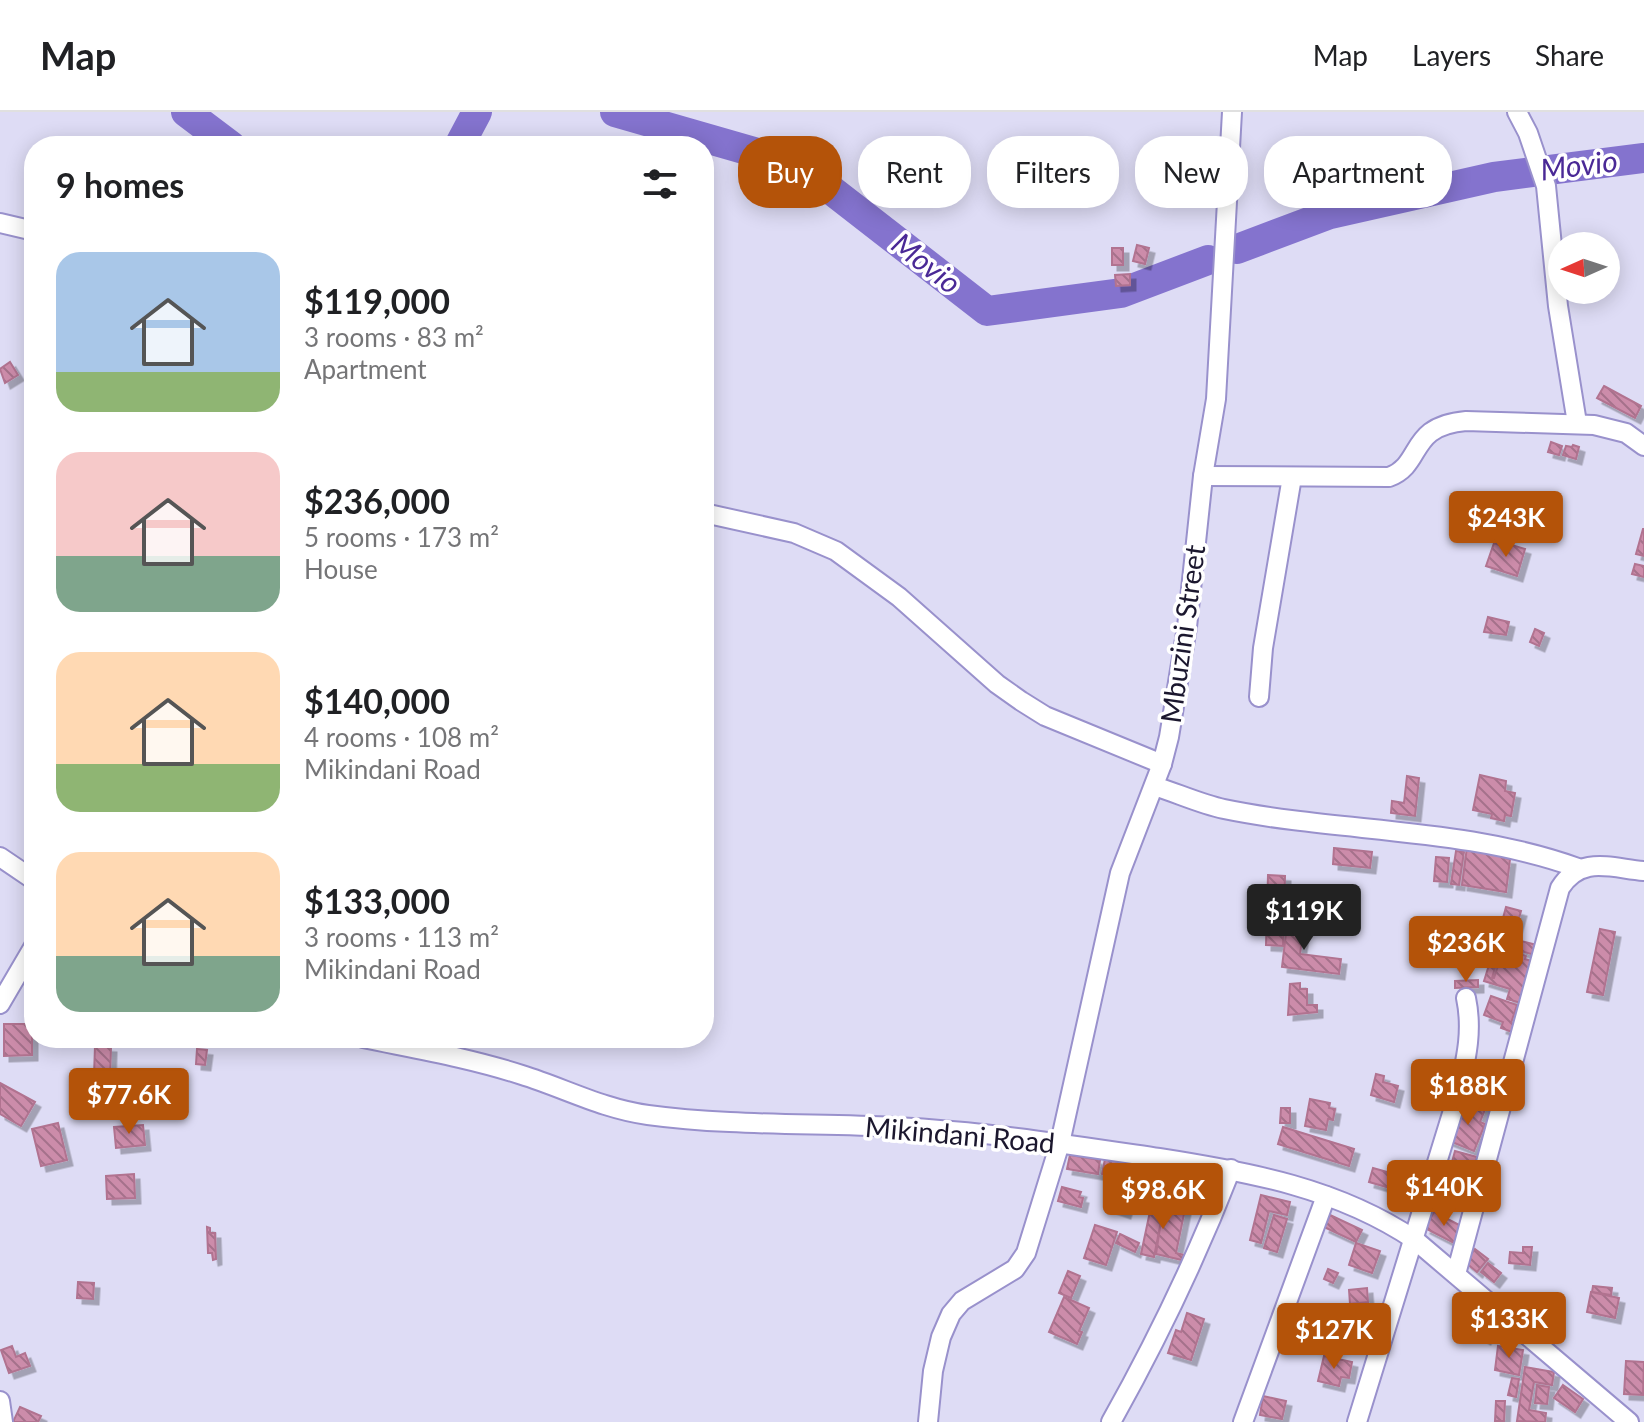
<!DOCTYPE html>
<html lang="en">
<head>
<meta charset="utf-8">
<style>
  :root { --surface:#fff; --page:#f6f6f6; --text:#202124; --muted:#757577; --line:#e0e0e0; --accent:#b45309 }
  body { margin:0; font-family:Lato,sans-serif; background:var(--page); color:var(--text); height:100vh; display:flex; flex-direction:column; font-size:30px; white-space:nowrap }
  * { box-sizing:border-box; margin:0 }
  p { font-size:26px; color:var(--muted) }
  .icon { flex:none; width:44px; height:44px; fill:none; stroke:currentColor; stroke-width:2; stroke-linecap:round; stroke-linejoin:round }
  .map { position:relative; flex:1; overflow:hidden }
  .details { position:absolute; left:24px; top:24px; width:690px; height:912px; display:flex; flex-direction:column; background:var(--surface); border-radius:32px; box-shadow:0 4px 20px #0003 }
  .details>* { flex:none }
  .guide { position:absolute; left:738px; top:24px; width:760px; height:72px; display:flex; gap:16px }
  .needle { width:52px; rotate:267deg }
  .tools { position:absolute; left:1548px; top:120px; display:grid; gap:16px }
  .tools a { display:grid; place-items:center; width:72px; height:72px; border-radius:50%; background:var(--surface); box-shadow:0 4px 20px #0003; font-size:40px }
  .price { position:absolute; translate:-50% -68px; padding:0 18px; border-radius:8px; background:var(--accent); color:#fff; font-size:26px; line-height:52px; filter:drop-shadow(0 2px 4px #0008) }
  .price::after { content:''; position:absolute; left:50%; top:48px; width:24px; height:18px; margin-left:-12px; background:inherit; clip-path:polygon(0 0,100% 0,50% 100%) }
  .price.active { background:#222; color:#fff }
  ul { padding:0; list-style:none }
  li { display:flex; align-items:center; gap:24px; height:200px; padding:0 32px }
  li span { display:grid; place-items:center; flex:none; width:224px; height:160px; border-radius:24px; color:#555 }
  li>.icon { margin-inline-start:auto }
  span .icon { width:96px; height:96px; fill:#fffc; stroke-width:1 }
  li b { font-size:34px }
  h2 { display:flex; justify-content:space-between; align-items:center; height:96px; padding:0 32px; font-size:34px }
  .tag { padding:0 28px; border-radius:32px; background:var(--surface); box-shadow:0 4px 20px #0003; font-size:28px; line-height:72px }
  .tag.active { background:var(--accent); color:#fff }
  header { display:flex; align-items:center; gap:48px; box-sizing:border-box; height:112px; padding:0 40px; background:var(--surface); border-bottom:2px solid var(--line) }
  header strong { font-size:38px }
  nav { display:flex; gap:44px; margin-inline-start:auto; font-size:28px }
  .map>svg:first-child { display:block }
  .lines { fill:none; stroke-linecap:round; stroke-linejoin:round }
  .river { stroke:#8473ce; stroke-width:30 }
  .building { fill:url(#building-back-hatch); stroke:#b17390; stroke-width:2; filter:url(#shadow) }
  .minor-casing { stroke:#9991cc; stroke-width:22 }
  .minor { stroke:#fff; stroke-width:18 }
  .labels { text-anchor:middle; stroke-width:7; stroke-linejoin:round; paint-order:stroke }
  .street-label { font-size:28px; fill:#1b172e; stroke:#fff }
  .water-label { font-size:30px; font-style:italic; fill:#4a2996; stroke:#fff }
</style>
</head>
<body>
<header>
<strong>Map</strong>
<nav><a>Map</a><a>Layers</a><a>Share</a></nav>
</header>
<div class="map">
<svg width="1644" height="1310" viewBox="0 0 1644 1310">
  <defs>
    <pattern id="building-back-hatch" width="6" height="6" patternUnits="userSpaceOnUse" patternTransform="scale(2)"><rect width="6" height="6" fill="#cc8caa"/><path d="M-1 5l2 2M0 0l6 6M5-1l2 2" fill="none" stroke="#a5718b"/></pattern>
    <filter id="shadow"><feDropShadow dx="5.5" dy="5.5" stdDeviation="0" flood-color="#0004"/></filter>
  </defs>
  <rect width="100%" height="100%" fill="#dedcf5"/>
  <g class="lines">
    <g class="river">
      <path d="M186,0L231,34"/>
      <path d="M615,0L799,53L987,199L1121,181L1208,148"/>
      <path d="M459,34L477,0"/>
      <path d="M1237,137L1330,102L1494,65L1644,46"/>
    </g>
  </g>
  <g class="building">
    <path d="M1137,133L1149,136L1145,152L1133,149Z"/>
    <rect x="1112" y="136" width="11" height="17"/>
    <path d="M1130,162V173L1116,174L1115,163Z"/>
    <path d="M10,250L18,263L5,271L0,257Z"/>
    <path d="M1604,274L1641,294L1635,306L1597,286Z"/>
    <path d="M1551,330L1562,334L1559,343L1548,340Z"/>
    <path d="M1573,333L1579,335L1576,347L1563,343L1566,334L1572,335Z"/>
    <path d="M1643,417H1644V444L1636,442Z"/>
    <path d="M1494,431L1504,435L1505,431L1525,437L1517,464L1486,454Z"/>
    <path d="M1635,452L1644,454V465L1632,462Z"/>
    <path d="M1488,505L1509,510L1506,523L1484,520Z"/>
    <path d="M1535,517L1544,521L1539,534L1530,530Z"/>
    <path d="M1480,663L1506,669L1505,679L1515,681L1511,704L1505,703L1504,709L1491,706L1492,702L1473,698Z"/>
    <path d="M1407,664L1419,666L1415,704L1391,701L1392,689L1404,691Z"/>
    <path d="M1467,735L1503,740L1502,746L1510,747L1506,780L1462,773Z"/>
    <path d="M1334,736L1372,740L1370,756L1333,752Z"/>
    <path d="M1456,739L1464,740L1459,773L1451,772Z"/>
    <path d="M1436,745L1449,746L1447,770L1434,769Z"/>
    <path d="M1268,763L1285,764L1283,834L1266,833Z"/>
    <path d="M1506,795L1521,799L1513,827L1537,833L1535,843L1496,832Z"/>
    <path d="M1288,805L1305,807L1300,842L1341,847L1339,862L1282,855Z"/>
    <path d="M1600,817L1615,820L1603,883L1587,880Z"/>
    <path d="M1504,836L1526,844L1525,847L1534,850L1521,891L1507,887L1510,877L1484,869L1494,837L1500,839L1492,866H1494Z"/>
    <path d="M1478,868V875L1455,876V869Z"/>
    <path d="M1300,871V877H1307V893H1317V900L1288,903L1290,872Z"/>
    <path d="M1491,884L1517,893L1511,911L1515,912L1512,920L1501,916L1503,910L1484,903Z"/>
    <path d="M4,912H32V943L4,944Z"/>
    <path d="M95,934L111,935L110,965L94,964Z"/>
    <path d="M197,937L207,938L205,953L196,952Z"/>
    <path d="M1376,962L1384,964L1383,970L1398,974L1394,990L1371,983Z"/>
    <path d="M0,971L35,990L21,1014L0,1002Z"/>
    <path d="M1310,987L1330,991L1329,996L1335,997L1333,1008L1328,1007L1326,1018L1305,1014Z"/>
    <path d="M1471,989L1486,995L1480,1010L1485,1012L1474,1039L1447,1028L1459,999L1465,1002Z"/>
    <path d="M1281,996H1290V1011H1280Z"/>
    <path d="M58,1011L67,1048L41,1054L32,1017Z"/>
    <path d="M143,1013L145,1033L116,1036L114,1015Z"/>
    <path d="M1283,1015L1354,1037L1349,1054L1278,1032Z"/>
    <path d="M1455,1039L1477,1045L1475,1056L1452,1050Z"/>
    <path d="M1070,1043L1100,1048L1098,1062L1067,1057Z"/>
    <path d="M1105,1047L1139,1054L1136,1068L1102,1062Z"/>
    <path d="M1144,1055L1155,1058L1153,1065L1171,1070L1168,1082L1138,1075Z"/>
    <path d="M1373,1056L1408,1066L1404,1080L1369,1070Z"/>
    <path d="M134,1062L135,1086L107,1087L106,1064Z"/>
    <path d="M1062,1075L1081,1080L1079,1085L1083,1086L1081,1095L1058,1089Z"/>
    <path d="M1261,1083L1290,1090L1287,1103L1269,1099L1261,1131L1250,1128Z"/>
    <path d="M1109,1084L1128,1091L1125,1101L1105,1094Z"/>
    <path d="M1152,1090L1185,1097L1176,1141L1184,1143L1182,1148L1156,1142L1161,1109L1154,1145L1141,1142Z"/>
    <path d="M1434,1100L1463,1115L1454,1131L1425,1116Z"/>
    <path d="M1274,1103L1287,1107L1277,1140L1264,1136Z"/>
    <path d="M1330,1103L1362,1118L1356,1130L1324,1115Z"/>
    <path d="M1095,1113L1117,1120L1106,1153L1084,1146Z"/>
    <path d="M207,1115L210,1116V1121H215L216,1147L213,1148L212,1141H208Z"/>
    <path d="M1120,1122L1139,1131L1135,1140L1116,1131Z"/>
    <path d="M1356,1131L1380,1139L1372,1161L1349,1153Z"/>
    <path d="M1523,1135H1532L1530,1153L1509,1151L1510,1140L1523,1141Z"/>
    <path d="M1475,1137L1488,1147L1477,1160L1465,1150Z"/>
    <path d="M1488,1151L1501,1161L1494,1170L1481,1160Z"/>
    <path d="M1328,1157L1338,1161L1333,1171L1324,1167Z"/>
    <path d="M1068,1159L1080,1164L1071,1186L1059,1181Z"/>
    <path d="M78,1170L94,1171L93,1187L77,1186Z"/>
    <path d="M1593,1174L1612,1176L1611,1183L1592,1180Z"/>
    <path d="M1367,1176L1368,1190L1350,1192L1349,1178Z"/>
    <path d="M1591,1180L1619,1186L1615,1206L1587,1200Z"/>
    <path d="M1538,1183L1556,1188L1551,1208L1533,1203Z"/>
    <path d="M1064,1185L1089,1196L1079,1219L1082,1220L1077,1232L1049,1220Z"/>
    <path d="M1350,1194L1367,1198L1364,1209L1348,1206Z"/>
    <path d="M1187,1201L1204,1207L1191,1248L1168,1241L1176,1218L1181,1220Z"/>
    <path d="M1475,1208L1491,1218L1485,1227L1469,1217Z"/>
    <path d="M12,1234L16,1245L25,1241L30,1254L9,1261L1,1238Z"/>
    <path d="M1498,1234L1523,1238L1519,1263L1495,1258Z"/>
    <path d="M1324,1244L1352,1250L1349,1266L1341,1265L1339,1274L1318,1269Z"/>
    <path d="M1626,1249L1644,1250L1643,1283L1624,1282Z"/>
    <path d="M1525,1255L1554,1260L1552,1273L1534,1270L1529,1298L1546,1301L1545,1310L1517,1309Z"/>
    <path d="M1512,1266L1519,1267L1516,1285L1508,1283Z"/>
    <path d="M1537,1273L1549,1275L1547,1292L1535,1291Z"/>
    <path d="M1563,1273L1583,1287L1575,1300L1554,1286Z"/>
    <path d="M1263,1284L1286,1289L1282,1307L1260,1303Z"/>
    <path d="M1496,1289H1505L1504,1309H1495Z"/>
    <path d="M20,1295L41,1304L38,1310H13Z"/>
  </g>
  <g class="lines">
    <defs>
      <g id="minor">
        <path d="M1517,0L1528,21L1546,74L1558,194L1577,311"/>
        <path d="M0,111L34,119"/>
        <path d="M1203,364L1389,365C1424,352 1407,314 1466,309L1594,313L1626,321L1644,334"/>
        <path d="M704,401L794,421L836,439L899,485L997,572L1021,589L1045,604L1162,652"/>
        <path d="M1259,585L1263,536L1292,365"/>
        <path d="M1154,674C1177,681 1200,692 1224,697C1341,721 1465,715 1578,756"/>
        <path d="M0,745L34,768"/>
        <path d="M0,892L34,834"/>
        <path d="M363,926C416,937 470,946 522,963C564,976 603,997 648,1003C729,1014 813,1011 895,1015C983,1019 1071,1033 1159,1046C1249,1060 1338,1076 1415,1128L1629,1310"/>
        <path d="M1456,1162L1560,776C1581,743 1610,756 1644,759"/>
        <path d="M0,1289L3,1310"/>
        <path d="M928,1310L933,1259L941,1225L951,1202L962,1189L1015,1157L1026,1141L1060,1031L1120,761L1162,652L1169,625L1187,515L1203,364L1216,287L1232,0"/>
        <path d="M1111,1310C1157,1228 1197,1145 1231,1057"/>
        <path d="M1243,1310L1326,1084"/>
        <path d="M1357,1310L1459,979C1466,947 1473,919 1466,886"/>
      </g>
    </defs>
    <use href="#minor" class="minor-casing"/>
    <use href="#minor" class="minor"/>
  </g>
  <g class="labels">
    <g class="street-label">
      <text transform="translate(1183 522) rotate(-82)" y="10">Mbuzini Street</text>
      <text transform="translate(960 1023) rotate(5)" y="10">Mikindani Road</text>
    </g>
    <g class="water-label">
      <text transform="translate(1579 54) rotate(-7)" y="10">Movio</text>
      <text transform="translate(926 152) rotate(38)" y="10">Movio</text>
    </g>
  </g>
</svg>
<div class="tools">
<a><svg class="needle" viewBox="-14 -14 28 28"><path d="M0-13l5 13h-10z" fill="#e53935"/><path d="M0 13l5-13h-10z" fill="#757577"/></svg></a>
</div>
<b class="price" style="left:1506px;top:447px">$243K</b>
<b class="price active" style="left:1304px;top:840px">$119K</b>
<b class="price" style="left:1466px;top:872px">$236K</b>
<b class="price" style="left:1468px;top:1015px">$188K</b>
<b class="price" style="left:129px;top:1024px">$77.6K</b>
<b class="price" style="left:1444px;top:1116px">$140K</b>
<b class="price" style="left:1163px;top:1119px">$98.6K</b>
<b class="price" style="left:1509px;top:1248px">$133K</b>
<b class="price" style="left:1334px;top:1259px">$127K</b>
<div class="guide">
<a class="tag active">Buy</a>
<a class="tag">Rent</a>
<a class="tag">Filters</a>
<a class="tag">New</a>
<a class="tag">Apartment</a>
</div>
<section class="details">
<h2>9 homes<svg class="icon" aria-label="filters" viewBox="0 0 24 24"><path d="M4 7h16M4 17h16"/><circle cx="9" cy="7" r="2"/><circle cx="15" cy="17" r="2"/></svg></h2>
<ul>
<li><span style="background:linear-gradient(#a9c7e8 75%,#8fb573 0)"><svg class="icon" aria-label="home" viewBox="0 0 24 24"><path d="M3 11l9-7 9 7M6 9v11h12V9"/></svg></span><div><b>$119,000</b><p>3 rooms · 83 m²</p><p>Apartment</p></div></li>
<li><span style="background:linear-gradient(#f6c9c9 65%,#7fa58c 0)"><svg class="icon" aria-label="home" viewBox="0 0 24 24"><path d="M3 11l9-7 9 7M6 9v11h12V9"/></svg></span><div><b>$236,000</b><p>5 rooms · 173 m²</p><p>House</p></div></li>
<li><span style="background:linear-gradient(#ffd9b3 70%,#8fb573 0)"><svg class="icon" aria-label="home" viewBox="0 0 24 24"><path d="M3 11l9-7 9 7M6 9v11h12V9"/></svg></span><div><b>$140,000</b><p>4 rooms · 108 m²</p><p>Mikindani Road</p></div></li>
<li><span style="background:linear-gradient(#ffd9b3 65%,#7fa58c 0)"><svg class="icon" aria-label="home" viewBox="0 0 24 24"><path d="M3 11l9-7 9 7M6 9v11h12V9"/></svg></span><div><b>$133,000</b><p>3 rooms · 113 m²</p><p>Mikindani Road</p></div></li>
</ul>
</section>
</div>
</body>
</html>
